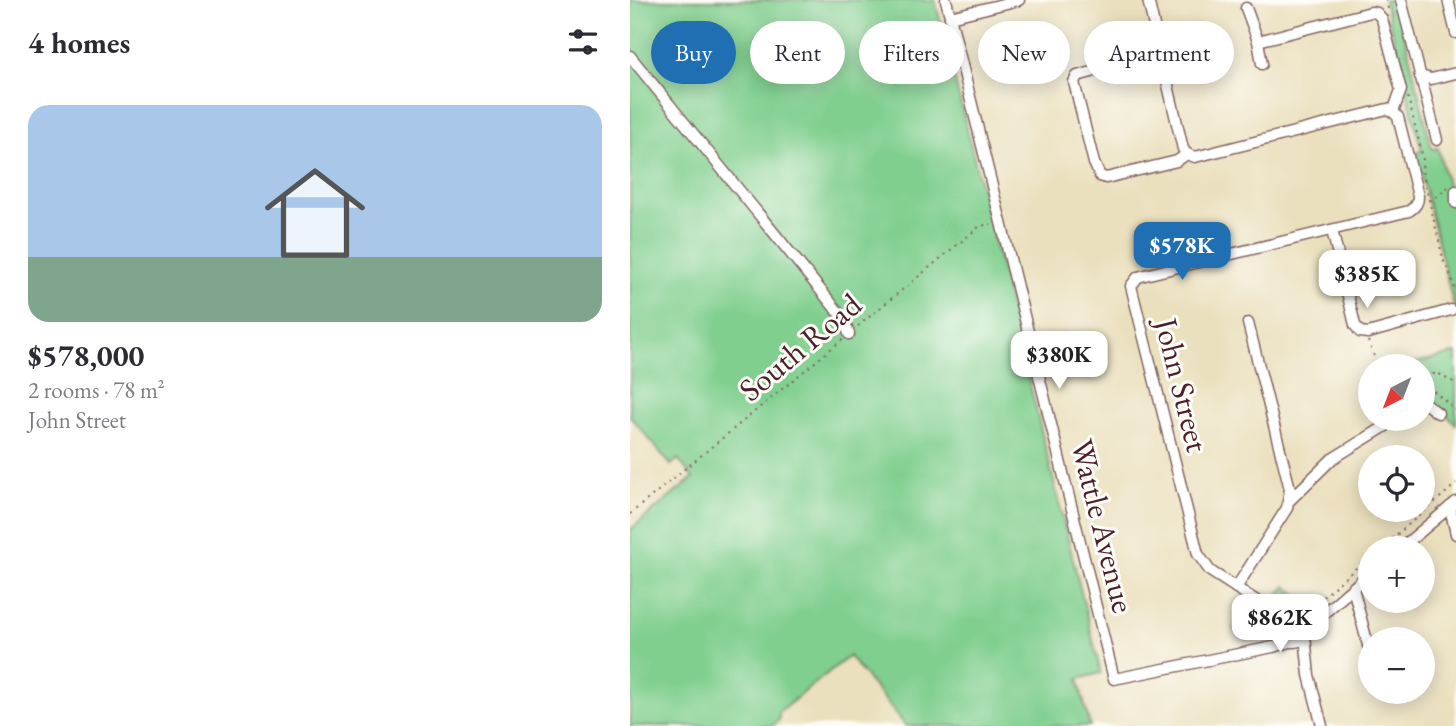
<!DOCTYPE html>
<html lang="en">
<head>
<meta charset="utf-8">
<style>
  :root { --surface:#fff; --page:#f7f7f7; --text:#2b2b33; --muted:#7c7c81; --line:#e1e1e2; --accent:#1f6fb2 }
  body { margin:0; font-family:"EB Garamond",serif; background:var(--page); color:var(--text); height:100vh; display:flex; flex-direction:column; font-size:26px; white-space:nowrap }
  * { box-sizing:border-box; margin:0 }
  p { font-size:23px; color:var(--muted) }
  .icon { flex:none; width:38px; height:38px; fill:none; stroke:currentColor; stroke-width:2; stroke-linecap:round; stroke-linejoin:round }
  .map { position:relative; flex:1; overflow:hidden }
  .panel { display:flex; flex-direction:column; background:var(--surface); width:630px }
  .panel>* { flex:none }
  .hud { position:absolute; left:21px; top:21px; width:665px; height:63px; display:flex; gap:14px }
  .needle { width:46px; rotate:222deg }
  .fabs { position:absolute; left:728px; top:354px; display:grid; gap:14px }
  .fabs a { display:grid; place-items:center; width:77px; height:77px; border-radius:50%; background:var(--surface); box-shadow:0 4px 18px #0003; font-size:35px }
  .price { position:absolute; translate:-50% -60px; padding:0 16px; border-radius:14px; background:#fff; color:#222; font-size:23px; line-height:46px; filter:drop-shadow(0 2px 4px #0008) }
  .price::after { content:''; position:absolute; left:50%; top:42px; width:21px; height:16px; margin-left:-10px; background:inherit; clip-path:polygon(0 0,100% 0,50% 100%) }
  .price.selected { background:var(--accent); color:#fff }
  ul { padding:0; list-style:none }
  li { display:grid; align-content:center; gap:14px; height:371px; padding:0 28px }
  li+li { border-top:2px solid var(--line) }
  li span { display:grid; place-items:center; height:217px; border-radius:21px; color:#555 }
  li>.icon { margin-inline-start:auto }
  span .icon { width:126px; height:126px; fill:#fffc; stroke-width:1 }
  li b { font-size:30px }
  h2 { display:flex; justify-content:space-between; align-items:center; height:84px; padding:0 28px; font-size:30px }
  .pill { padding:0 24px; border-radius:32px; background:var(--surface); box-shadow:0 4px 18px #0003; font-size:24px; line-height:63px }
  .pill.selected { background:var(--accent); color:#fff }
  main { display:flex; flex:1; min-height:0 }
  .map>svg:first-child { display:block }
  .green { fill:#80cf8e; stroke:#65775c; stroke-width:2 }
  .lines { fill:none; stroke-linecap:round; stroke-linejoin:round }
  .minor-casing { stroke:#82635e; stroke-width:13 }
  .path { stroke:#82635e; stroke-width:2; stroke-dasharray:2 5; stroke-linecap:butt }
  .minor { stroke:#fff; stroke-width:10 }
  .labels { text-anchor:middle; stroke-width:6; stroke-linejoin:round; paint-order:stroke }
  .street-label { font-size:32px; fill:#4a1f2b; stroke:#fdfcf7 }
</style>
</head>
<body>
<main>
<section class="panel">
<h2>4 homes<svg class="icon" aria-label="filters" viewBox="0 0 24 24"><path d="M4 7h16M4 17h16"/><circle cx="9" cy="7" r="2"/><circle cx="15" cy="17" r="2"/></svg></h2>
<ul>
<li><span style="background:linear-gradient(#a9c7e8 70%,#7fa58c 0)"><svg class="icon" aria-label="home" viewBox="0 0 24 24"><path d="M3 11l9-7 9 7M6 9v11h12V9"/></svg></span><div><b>$578,000</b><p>2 rooms · 78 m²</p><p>John Street</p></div></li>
</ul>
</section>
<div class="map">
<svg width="826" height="726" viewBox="0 0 826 726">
  <rect width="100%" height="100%" fill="#fdfcf7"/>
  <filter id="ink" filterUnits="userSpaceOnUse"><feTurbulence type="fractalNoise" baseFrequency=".0143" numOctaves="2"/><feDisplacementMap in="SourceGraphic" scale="14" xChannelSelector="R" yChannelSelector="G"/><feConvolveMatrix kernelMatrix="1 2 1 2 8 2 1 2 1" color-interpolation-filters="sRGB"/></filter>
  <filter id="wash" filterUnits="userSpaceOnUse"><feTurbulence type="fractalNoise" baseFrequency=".00686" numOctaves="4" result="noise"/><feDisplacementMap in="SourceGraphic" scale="28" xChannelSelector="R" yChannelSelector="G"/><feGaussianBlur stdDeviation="1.57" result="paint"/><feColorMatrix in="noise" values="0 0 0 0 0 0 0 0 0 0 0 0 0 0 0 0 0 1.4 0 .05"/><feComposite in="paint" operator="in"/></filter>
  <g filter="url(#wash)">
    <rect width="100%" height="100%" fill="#ebe0be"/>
    <g class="green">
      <path d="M0,0H305L471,673L448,679L460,726H276L219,656L149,712V720L142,726H0V530L63,478L48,459L41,465L0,416Z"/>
      <path d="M754,0H766L802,149L808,148L826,221V315L786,153L792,151Z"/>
      <path d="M826,353V424L793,394V366H773Z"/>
      <path d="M656,586L680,606L658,608L643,601Z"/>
      <path d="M617,600L638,614L644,627L637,634L617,640L603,629Z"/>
    </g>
  </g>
  <g filter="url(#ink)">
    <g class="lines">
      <defs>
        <g id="minor">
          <path d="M316,0L484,679L643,647L660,642"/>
          <path d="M518,0L553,149L557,154"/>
          <path d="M771,0L807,140"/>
          <path d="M818,0L826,33"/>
          <path d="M616,8L628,41L632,64"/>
          <path d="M320,17L389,0"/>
          <path d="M628,41L741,12L747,13L752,19L771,90L763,112"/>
          <path d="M0,56L214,319L219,334"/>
          <path d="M462,72L447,76L444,82L464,163L470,176L476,178L547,161L557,154"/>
          <path d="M790,76L801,79L826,73"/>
          <path d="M557,154L565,157L757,109L763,112"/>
          <path d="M826,191V203"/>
          <path d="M702,230L725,325L730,332L738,333L821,310"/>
          <path d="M793,402L808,413"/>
          <path d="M660,500L702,459L769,418"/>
          <path d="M820,507L826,534"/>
          <path d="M771,548L826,502"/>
          <path d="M606,588L657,508L660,489L618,323"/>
          <path d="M723,588L740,653"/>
          <circle cx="664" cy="630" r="12"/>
          <path d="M653,627L636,607L580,571L568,554L501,286L508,277L515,275L779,211C786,206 788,203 788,196L768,117L763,112"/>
          <path d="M676,632L686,620L740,573"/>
          <path d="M675,636L679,675L692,726"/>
        </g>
      </defs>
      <use href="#minor" class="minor-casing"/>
      <g class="path">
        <path d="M756,0L759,13"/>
        <path d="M778,97L793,158L792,171L814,262L822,278L826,294"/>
        <path d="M800,201L818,187"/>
        <path d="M228,326L350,226L361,224"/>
        <path d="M738,341L746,361L757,366"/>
        <path d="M793,382L826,410"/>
        <path d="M793,384L803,374L808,373L820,381L826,382"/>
        <path d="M0,514L213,339"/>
        <path d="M751,548L826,484"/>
        <path d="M679,614L676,607L684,604L740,556"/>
        <path d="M620,639C618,628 616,620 622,610"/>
      </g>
      <use href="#minor" class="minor"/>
    </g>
  </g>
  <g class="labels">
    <g class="street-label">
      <text transform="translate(170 347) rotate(-40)" y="11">South Road</text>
      <text transform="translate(552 385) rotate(76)" y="11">John Street</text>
      <text transform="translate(473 526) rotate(76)" y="11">Wattle Avenue</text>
    </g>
  </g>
</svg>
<div class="fabs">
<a><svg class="needle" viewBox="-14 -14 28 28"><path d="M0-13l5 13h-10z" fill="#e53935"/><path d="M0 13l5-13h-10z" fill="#7c7c81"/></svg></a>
<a><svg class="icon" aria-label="locate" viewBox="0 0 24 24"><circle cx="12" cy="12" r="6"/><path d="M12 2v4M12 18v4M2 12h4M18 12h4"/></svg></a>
<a>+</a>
<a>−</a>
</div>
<b class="price selected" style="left:552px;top:282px">$578K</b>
<b class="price" style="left:737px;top:310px">$385K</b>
<b class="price" style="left:429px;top:391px">$380K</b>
<b class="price" style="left:650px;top:654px">$862K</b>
<div class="hud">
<a class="pill selected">Buy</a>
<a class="pill">Rent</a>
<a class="pill">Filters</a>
<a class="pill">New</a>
<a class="pill">Apartment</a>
</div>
</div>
</main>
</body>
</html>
